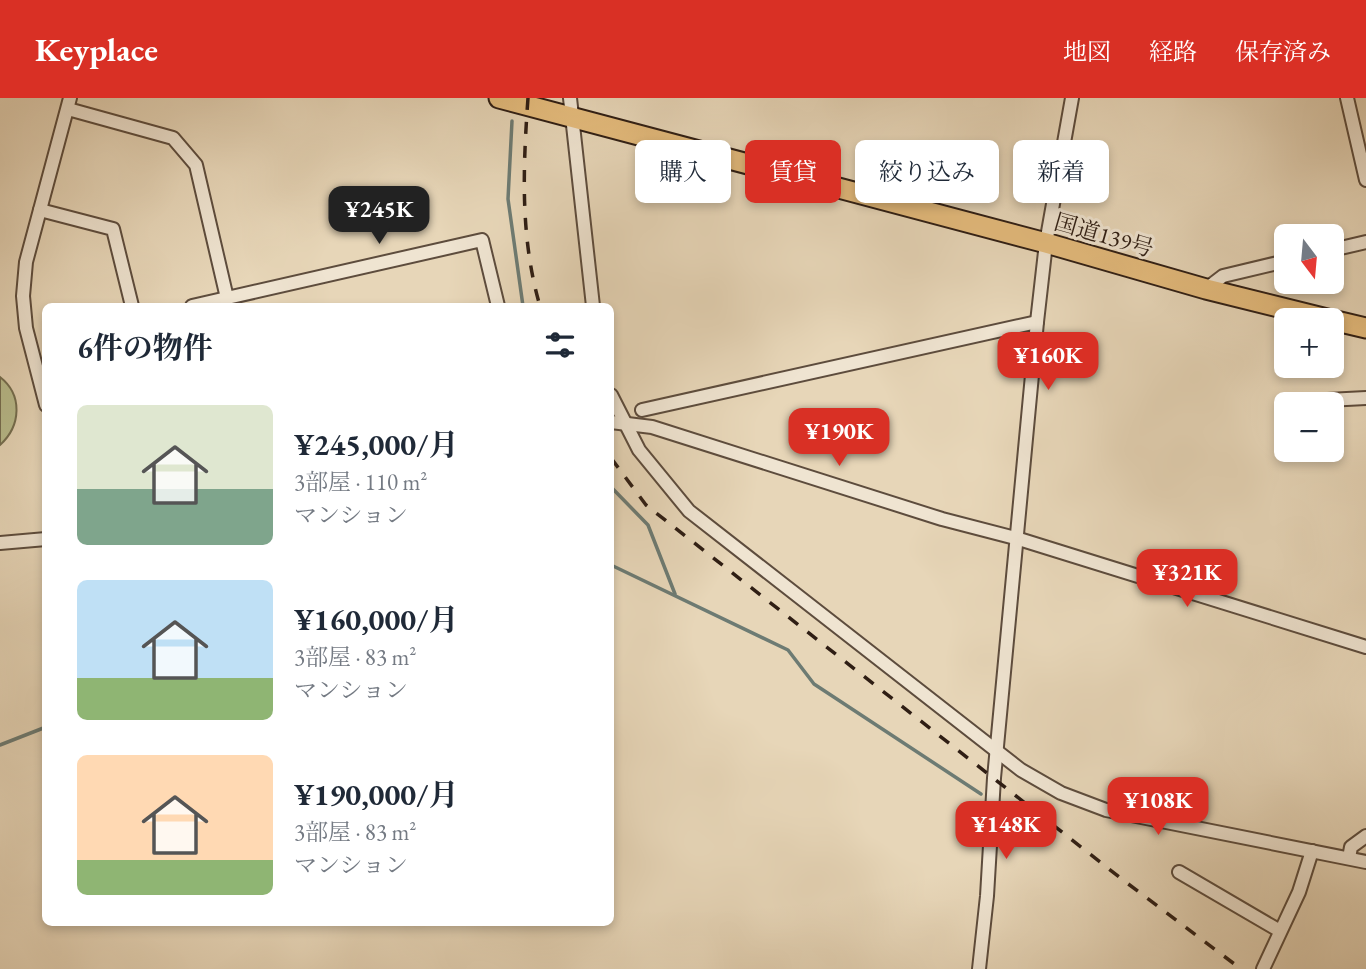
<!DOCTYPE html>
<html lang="ja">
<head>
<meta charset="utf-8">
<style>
  :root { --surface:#fff; --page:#f6f6f7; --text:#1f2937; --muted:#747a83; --accent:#d93025 }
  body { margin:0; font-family:"EB Garamond","Noto Serif JP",serif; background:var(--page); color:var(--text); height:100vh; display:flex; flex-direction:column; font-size:26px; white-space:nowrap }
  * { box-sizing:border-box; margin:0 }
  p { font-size:23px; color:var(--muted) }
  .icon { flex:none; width:38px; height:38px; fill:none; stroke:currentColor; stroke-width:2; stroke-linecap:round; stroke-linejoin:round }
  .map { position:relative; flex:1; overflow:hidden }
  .drawer { position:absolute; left:42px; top:205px; width:572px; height:623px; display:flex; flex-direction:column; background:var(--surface); border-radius:10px; box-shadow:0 4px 10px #0003 }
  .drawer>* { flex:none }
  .hud { position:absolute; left:635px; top:42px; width:625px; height:63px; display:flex; gap:14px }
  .needle { width:46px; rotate:164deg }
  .buttons { position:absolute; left:1274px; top:126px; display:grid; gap:14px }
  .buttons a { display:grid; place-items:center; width:70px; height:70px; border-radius:10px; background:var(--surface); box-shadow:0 4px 10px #0003; font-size:35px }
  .price { position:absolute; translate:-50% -60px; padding:0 16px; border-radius:14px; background:var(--accent); color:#fff; font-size:23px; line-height:46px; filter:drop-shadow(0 2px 4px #0008) }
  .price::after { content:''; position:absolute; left:50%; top:42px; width:21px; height:16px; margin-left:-10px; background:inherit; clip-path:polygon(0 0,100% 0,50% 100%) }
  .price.current { background:#222; color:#fff }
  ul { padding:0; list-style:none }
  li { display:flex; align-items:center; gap:21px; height:175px; padding:0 35px }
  li span { display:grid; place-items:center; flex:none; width:196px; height:140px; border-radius:10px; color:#555 }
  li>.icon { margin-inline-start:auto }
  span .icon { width:84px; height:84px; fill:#fffc; stroke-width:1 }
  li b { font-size:30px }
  h2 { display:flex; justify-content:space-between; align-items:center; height:84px; padding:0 35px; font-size:30px }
  .chip { padding:0 24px; border-radius:10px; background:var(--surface); box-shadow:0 4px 10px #0003; font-size:24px; line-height:63px }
  .chip.current { background:var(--accent); color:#fff }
  header { display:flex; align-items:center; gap:42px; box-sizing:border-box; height:98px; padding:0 35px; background:var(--accent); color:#fff }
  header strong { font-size:33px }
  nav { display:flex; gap:38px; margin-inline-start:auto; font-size:24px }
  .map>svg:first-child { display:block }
  .green { fill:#b9bd8d; stroke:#746e50; stroke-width:2 }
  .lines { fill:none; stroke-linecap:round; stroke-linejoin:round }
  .stream { stroke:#6d7b73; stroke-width:3.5 }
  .minor-casing { stroke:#5d4c3d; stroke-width:16 }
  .highway-casing { stroke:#2f1e14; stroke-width:23 }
  .minor { stroke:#efe4d1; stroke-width:12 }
  .highway { stroke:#e4bb7c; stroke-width:19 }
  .rail { stroke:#2f1e14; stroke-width:3.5; stroke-dasharray:12 12; stroke-linecap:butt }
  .labels { text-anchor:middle; stroke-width:6; stroke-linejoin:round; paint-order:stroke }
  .street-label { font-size:23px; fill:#2f1e14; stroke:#efe4d1 }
</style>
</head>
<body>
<header>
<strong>Keyplace</strong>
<nav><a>地図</a><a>経路</a><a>保存済み</a></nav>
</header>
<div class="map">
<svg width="1366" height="871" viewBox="0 0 1366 871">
  <rect width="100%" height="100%" fill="#e7d6b8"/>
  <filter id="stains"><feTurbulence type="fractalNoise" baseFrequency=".00286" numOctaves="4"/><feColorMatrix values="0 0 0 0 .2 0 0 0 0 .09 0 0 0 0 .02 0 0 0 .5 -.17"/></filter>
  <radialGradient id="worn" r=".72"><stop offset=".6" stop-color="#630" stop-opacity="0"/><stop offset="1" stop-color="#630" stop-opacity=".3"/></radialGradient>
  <path class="green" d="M0,279C23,297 21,328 0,347Z"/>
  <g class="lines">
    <g class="stream">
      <path d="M512,23L508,101L523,208"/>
      <path d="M611,389L648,427L675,496"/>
      <path d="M611,467L788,552L814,586L981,696"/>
      <path d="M0,647L46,629"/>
    </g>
    <defs>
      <g id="minor">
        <path d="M570,0L593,208"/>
        <path d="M1347,0L1366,82"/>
        <path d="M68,11L173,40L196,67L227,200"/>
        <path d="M40,112L113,131L132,208"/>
        <path d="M1332,152L1366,144"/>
        <path d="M1206,191L1223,178L1286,163"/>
        <path d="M192,208L482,142L498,208"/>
        <path d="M611,297L639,352L689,413L1021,672L1061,695L1106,712L1366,764"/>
        <path d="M1308,303L1366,300"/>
        <path d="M46,307L26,230L23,198L26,164L70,0"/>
        <path d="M642,312L1037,224"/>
        <path d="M611,324L652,329L942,421L1019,441L1366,549"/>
        <path d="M0,445L46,441"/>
        <path d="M1349,760L1351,749L1366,738"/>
        <path d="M1179,774L1280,833"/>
        <path d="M979,871L987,798L994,680L1037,224L1046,145L1072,0"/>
        <path d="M1263,871L1299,794L1312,753"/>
      </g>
      <g id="highway">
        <path d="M499,0L1046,145L1206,191L1331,222"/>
        <path d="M1332,222L1366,230"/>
      </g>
    </defs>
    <use href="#minor" class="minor-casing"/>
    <use href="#highway" class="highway-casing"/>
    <use href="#minor" class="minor"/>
    <use href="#highway" class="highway"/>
    <g class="rail">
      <path d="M528,0C523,70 520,140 540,208"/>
      <path d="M611,360L646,407L1123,782L1241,871"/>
    </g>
  </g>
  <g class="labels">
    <g class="street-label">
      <text transform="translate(1104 137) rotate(16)" y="8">国道139号</text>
    </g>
  </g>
  <rect width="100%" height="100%" filter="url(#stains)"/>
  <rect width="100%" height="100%" fill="url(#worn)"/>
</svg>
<div class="buttons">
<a><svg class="needle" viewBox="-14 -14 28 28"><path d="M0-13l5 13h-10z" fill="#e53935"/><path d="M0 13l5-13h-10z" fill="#747a83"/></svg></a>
<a>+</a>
<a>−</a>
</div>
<b class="price current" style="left:379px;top:148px">¥245K</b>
<b class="price" style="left:1048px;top:294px">¥160K</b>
<b class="price" style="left:839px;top:370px">¥190K</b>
<b class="price" style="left:1187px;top:511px">¥321K</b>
<b class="price" style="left:1158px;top:739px">¥108K</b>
<b class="price" style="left:1006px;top:763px">¥148K</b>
<div class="hud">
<a class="chip">購入</a>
<a class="chip current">賃貸</a>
<a class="chip">絞り込み</a>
<a class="chip">新着</a>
</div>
<section class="drawer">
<h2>6件の物件<svg class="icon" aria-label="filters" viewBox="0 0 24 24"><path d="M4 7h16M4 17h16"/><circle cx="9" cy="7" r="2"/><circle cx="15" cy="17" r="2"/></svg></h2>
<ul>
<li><span style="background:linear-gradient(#dfe7d0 60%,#7fa58c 0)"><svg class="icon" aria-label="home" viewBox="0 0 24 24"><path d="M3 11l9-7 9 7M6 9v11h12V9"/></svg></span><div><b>¥245,000/月</b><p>3部屋 · 110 m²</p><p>マンション</p></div></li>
<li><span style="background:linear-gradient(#bfe0f5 70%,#8fb573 0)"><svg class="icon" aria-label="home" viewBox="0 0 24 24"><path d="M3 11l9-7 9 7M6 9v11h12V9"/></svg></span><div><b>¥160,000/月</b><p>3部屋 · 83 m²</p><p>マンション</p></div></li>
<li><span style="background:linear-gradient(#ffd9b3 75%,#8fb573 0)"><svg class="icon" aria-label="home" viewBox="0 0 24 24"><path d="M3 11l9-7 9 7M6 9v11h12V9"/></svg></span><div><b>¥190,000/月</b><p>3部屋 · 83 m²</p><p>マンション</p></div></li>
</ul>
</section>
</div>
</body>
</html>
